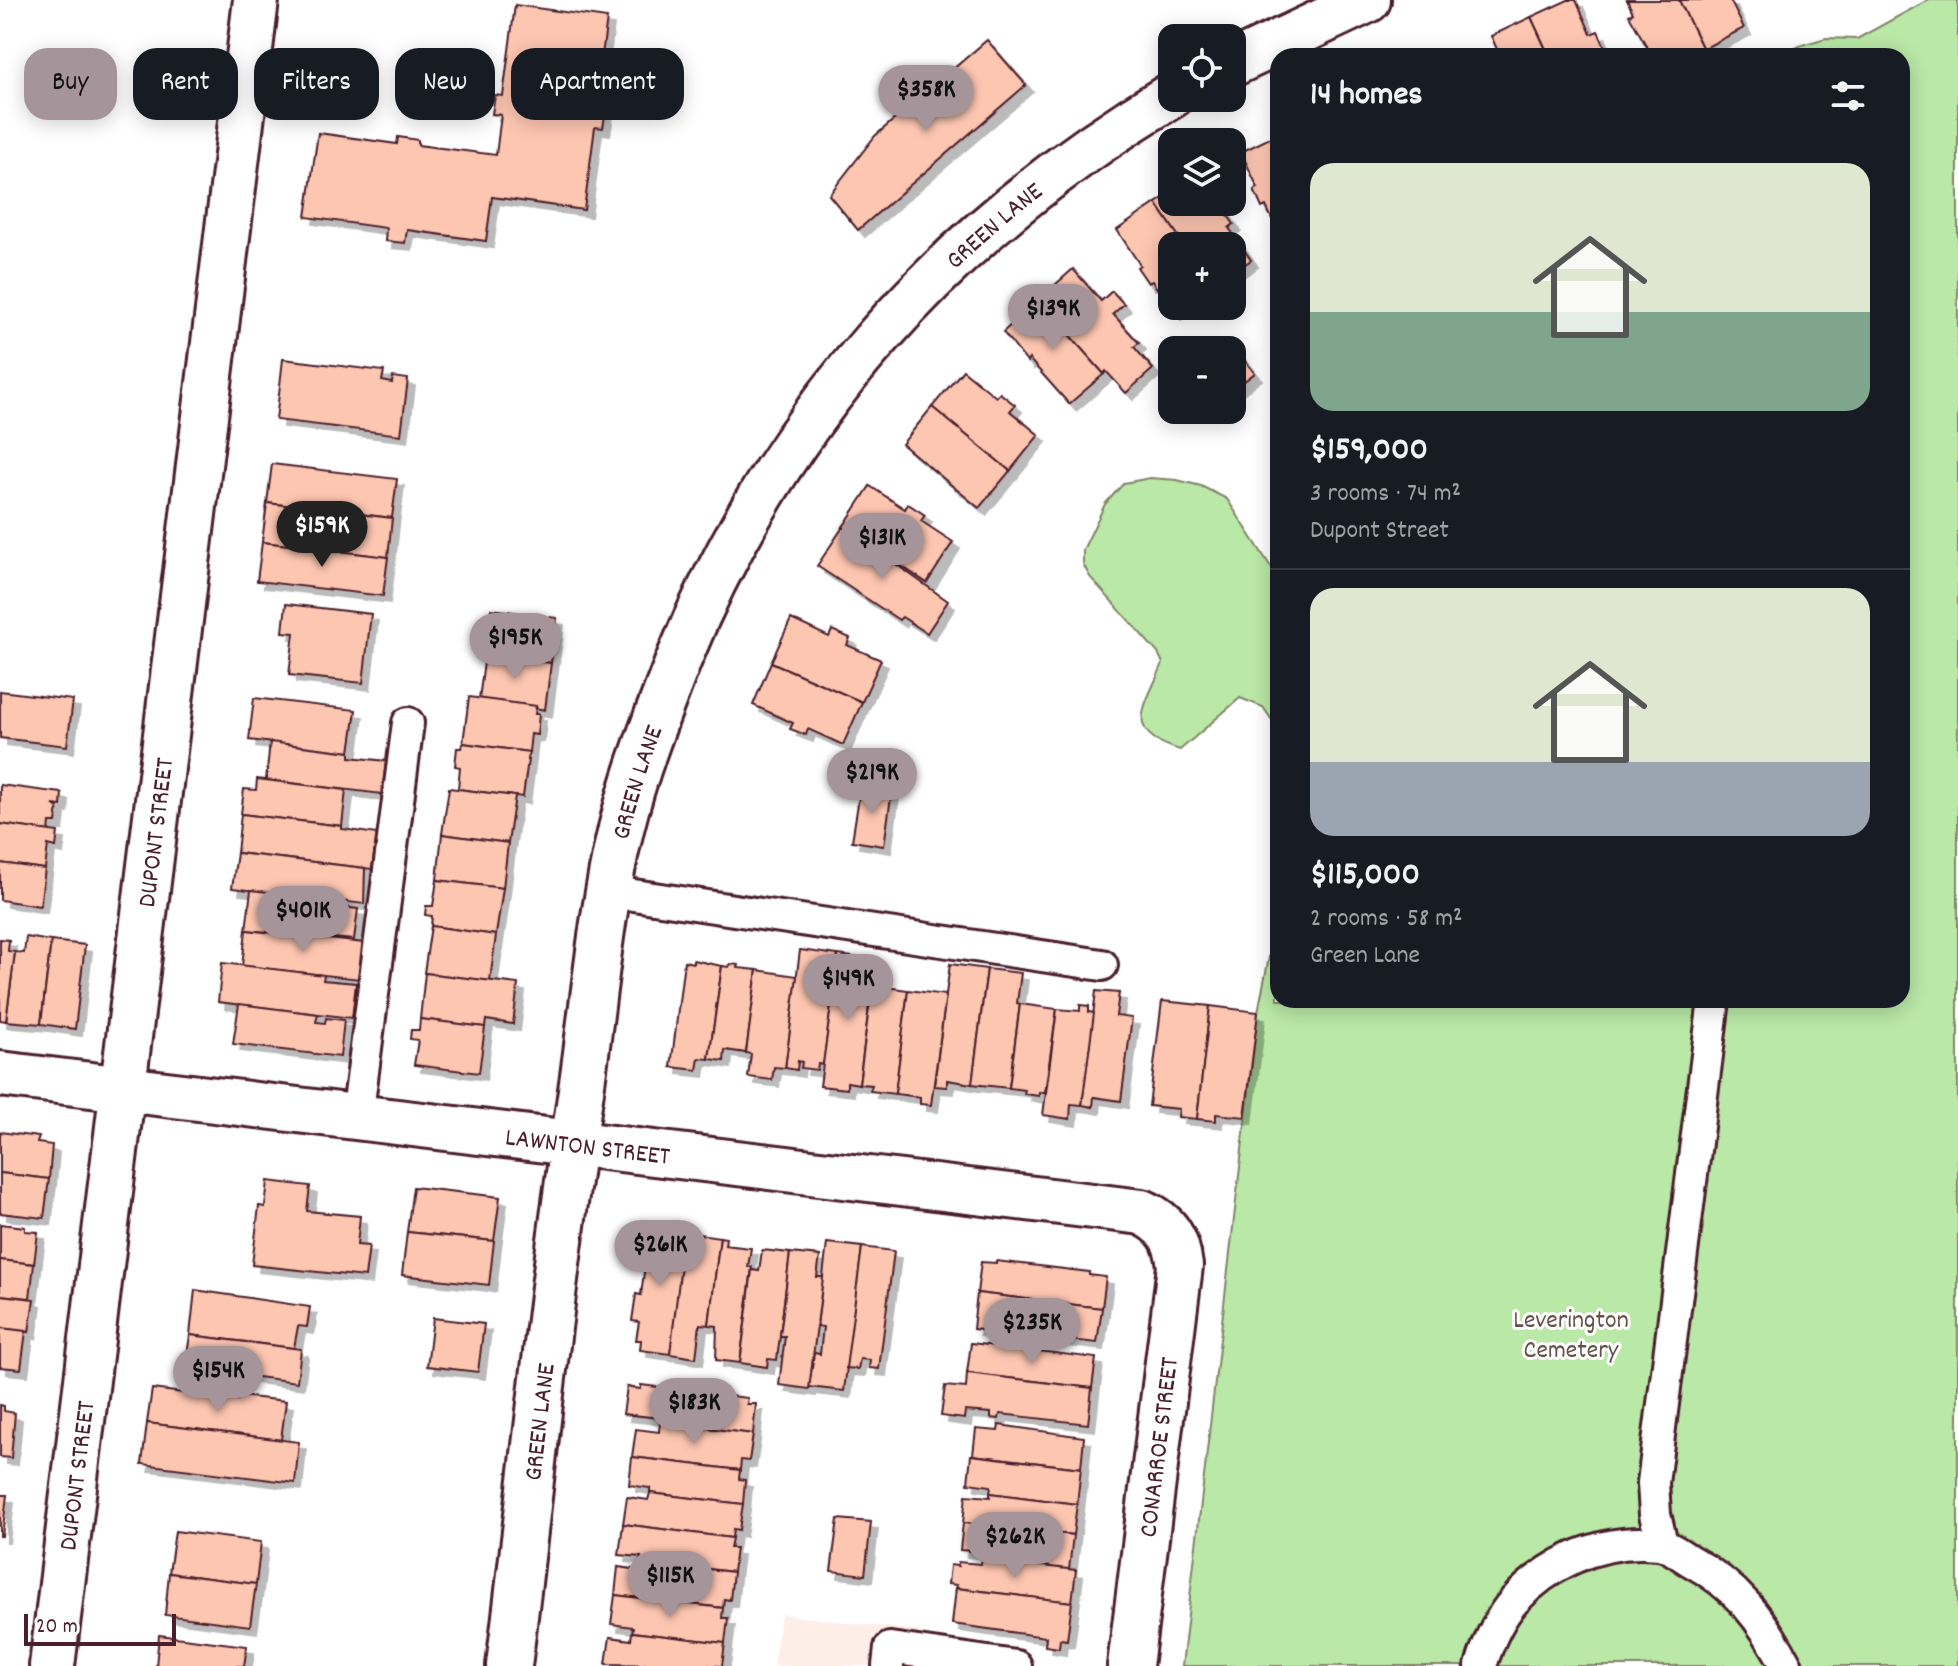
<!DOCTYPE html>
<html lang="en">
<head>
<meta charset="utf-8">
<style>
  :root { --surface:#171b24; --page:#20242c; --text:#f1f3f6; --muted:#9ea1a6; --line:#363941; --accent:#a6949b }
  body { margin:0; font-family:Dekko,sans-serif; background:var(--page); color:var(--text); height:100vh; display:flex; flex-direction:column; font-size:30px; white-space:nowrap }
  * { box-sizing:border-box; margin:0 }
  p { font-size:26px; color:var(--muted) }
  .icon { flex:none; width:44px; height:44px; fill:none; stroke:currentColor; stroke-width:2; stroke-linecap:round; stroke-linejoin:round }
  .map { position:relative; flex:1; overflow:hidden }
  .details { position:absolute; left:1270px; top:48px; width:640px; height:960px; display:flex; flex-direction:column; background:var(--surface); border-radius:24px; box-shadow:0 4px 20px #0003 }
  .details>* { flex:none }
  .top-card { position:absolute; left:24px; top:48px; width:760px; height:72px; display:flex; gap:16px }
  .controls { position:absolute; left:1158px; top:24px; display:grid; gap:16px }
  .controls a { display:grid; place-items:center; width:88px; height:88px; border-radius:16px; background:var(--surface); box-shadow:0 4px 20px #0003; font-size:40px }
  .scale { position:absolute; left:24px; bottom:20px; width:152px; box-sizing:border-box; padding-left:8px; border:4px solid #4a1f2b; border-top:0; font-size:22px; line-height:28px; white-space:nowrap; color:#4a1f2b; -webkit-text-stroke:6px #fff; paint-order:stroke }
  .price { position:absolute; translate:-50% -68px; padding:0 18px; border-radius:28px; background:var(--accent); color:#111; font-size:26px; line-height:52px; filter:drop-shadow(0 2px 4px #0008) }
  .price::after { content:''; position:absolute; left:50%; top:48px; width:24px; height:18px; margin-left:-12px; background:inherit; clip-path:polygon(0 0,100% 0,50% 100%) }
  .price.current { background:#222; color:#fff }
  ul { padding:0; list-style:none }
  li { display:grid; align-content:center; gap:16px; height:424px; padding:0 40px }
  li+li { border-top:2px solid var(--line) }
  li span { display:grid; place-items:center; height:248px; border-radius:24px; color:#555 }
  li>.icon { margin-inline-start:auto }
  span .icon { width:144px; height:144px; fill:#fffc; stroke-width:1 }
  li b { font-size:34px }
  h2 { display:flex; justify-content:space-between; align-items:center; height:96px; padding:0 40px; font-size:34px }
  .pill { padding:0 28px; border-radius:24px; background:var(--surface); box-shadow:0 4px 20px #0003; font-size:28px; line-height:72px }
  .pill.current { background:var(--accent); color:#111 }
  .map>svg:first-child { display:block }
  .built { fill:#feeee8 }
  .green { fill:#b9e8a7; stroke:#828469; stroke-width:2 }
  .building { fill:#fdc6b1; stroke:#4a1f2b; stroke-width:2; filter:url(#shadow) }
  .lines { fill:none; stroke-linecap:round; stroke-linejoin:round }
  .service-casing { stroke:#4a1f2b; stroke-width:36 }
  .minor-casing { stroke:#4a1f2b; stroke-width:50 }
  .service { stroke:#fff; stroke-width:30 }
  .minor { stroke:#fff; stroke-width:44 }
  .labels { text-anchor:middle; stroke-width:6; stroke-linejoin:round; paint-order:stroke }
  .street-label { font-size:26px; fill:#4a1f2b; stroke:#fff }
  .park-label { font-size:26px; fill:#66514a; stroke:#fff }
</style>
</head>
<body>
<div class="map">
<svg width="1958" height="1666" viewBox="0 0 1958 1666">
  <defs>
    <filter id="shadow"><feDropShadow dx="7" dy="7" stdDeviation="0" flood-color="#0004"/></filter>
  </defs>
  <rect width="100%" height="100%" fill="#fff"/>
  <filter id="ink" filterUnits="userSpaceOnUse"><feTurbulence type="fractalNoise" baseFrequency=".0125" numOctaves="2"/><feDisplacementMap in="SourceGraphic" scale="16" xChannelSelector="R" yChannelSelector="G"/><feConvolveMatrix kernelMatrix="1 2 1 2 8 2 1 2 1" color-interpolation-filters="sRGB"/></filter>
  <g filter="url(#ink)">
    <path class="built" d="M781,1614L919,1631L915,1666H773Z"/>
    <g class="green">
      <path d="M1928,0H1958V1666H1182L1258,1012L1278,912V1000H1902V56H1779L1802,45L1826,38L1857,39Z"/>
      <path d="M1150,478L1177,480L1201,486L1227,499L1278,578V729L1263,707L1240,698L1180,750C1120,732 1146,706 1163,663L1158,653L1090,577L1083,564V550L1105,504L1124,483Z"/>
    </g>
    <g class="building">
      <path d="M1568,0H1576L1591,34L1598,31L1606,49L1601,51L1603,56H1549L1531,17Z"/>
      <path d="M1627,0H1679L1703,49L1688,56H1652L1629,15L1633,13Z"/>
      <path d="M1679,0H1730L1744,28L1703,49Z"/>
      <path d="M515,5L607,18L595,109L606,110L603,128L595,127L584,210L492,197L486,241L407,230L405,243L385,241L386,228L306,217L318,133L397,144L398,137L418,140V145L496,155L501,115L492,114L495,95L503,96Z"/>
      <path d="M1531,17L1549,56H1500L1491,36Z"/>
      <path d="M987,40L1026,85L858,230L829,195L875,136Z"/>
      <path d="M1278,134V232L1266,206L1262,208L1254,190L1258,188L1241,152Z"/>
      <path d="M1172,192V202H1211L1218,212L1223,209L1234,224L1229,228L1251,260L1232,273V246H1185L1156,203Z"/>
      <path d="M1156,203L1185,246H1172V306H1184L1174,313L1152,281L1148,283L1137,267L1140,265L1117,230Z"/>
      <path d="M1073,269L1101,301L1112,291L1124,304L1113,314L1139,343L1134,347L1153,369L1126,393L1106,371L1104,374L1038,300Z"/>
      <path d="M1038,300L1104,374L1069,404L1029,359L1027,362L1003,332Z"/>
      <path d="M1242,357L1255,373L1232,390V364Z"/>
      <path d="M283,359L384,371L382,381L392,383L393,377L408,379L401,435L276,420Z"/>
      <path d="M963,370L996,397L1000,393L1015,405L1010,411L1039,435L1010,471L932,407Z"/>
      <path d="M932,407L1010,471L979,508L902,444Z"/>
      <path d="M272,464L397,479L392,518L267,503Z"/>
      <path d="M870,486L905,509L908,504L925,515L921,521L953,542L927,583L843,527Z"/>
      <path d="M267,503L392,518L388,557L262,542Z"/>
      <path d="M843,527L948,601L927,633L902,617L899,620L817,566Z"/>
      <path d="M262,542L388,557L383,596L257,581Z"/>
      <path d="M286,604L371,614L363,683L289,675L294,633L283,632Z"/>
      <path d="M491,609L557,618L551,663L485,655Z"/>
      <path d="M791,619L829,637L832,630L850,638L847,645L881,660L862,702L771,662Z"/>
      <path d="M485,655L551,663L545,710L535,708L536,706L479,699Z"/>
      <path d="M771,662L862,702L843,745L808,729L806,735L790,729L793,723L753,705Z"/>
      <path d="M0,691L73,700L67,746L0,738Z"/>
      <path d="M469,697L536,706L535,714H539L537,735L531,734L529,752L463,743Z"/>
      <path d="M254,698L356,710L350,752L249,740Z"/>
      <path d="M270,742L350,752V757L386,761L382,794L266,780Z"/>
      <path d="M463,743L529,752L523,797L458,789L460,767L455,766L457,748H462Z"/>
      <path d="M257,779L346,790L342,826L241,814L244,789L256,790Z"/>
      <path d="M0,785L62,793L61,806L53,805L58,808L56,823H50L49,831L0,824Z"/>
      <path d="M861,785L892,790L884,846L852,841Z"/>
      <path d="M449,788L515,796L508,843L442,834Z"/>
      <path d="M241,814L342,826V829L377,834L372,869L237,853Z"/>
      <path d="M0,824L58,832L56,847L48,845L45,869L0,863Z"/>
      <path d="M442,834L508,843L503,888L437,880Z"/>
      <path d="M237,853L365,868L364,904L232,888Z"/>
      <path d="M0,863L45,869L40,906L0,900Z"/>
      <path d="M437,880L503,888L496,935L431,926L432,916L425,915L426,906H433Z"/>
      <path d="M251,890L333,900L332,906L358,909L354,940L246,930Z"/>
      <path d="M431,926L496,935L490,981L424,973Z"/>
      <path d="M246,930L364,943L360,979L242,966Z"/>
      <path d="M26,937L51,941L41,1024L6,1021L15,952L24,953Z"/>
      <path d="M0,939L9,940L8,951L15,952L6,1021L0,1020Z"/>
      <path d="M51,941L85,945L75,1029L41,1024Z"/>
      <path d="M800,950L838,955L823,1065L818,1064L817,1070L801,1068L802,1062L798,1061L797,1070L785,1068Z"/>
      <path d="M838,955L875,960L859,1084L847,1082V1089L820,1086Z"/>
      <path d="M693,960L722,966L709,1059L699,1058L697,1070L671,1067L684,961L693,963Z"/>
      <path d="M222,963L324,975L323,980L356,983L352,1018L218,1002Z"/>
      <path d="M730,964L739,965L738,968L757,970L746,1053L725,1050L724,1061L709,1059L722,966L729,967Z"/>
      <path d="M950,964L987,969L972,1084L947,1080V1087L934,1086Z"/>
      <path d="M987,969L1021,973L1017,1003L1020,1004L1009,1088L972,1084Z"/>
      <path d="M757,970L797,976L785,1068L774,1067L772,1080L748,1077L751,1054L746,1053Z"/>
      <path d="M425,973L518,984L513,1024L486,1020L485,1027L420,1019Z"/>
      <path d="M872,985L908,990L895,1094L870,1091L872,1085L859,1084Z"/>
      <path d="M908,990L946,995L931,1105L920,1104V1097L895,1094Z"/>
      <path d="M1096,991L1119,993L1116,1016L1132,1018L1121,1101L1094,1097L1093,1107L1082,1105Z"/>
      <path d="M1162,1001L1210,1006L1197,1119L1178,1117L1179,1109L1149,1106Z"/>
      <path d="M239,1004L318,1014L316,1022L325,1023L326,1018L344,1020L340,1057L233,1044Z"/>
      <path d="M1020,1004L1057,1009L1045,1092H1039V1096L1024,1094L1025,1090L1009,1088Z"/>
      <path d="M1080,1005L1089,1006V1012L1094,1013L1082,1105L1071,1104L1070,1119L1043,1115L1057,1009L1080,1011Z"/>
      <path d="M1210,1006L1258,1012L1245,1117L1216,1114V1121L1197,1119Z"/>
      <path d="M420,1019L485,1027L479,1073L414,1065L418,1040L410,1039L411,1030H419Z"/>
      <path d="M0,1132L39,1137L37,1143L52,1145L49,1179L0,1173Z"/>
      <path d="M0,1173L49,1179L44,1218L0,1213Z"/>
      <path d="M268,1181L310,1186L307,1211L360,1216L357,1245L369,1246L365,1277L252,1265L259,1206L265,1207Z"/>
      <path d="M413,1187L500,1197L494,1241L407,1232Z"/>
      <path d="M655,1222L687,1226L670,1354L640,1350L641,1340H636L639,1322L632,1321L636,1294L641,1295L649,1235L654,1236Z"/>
      <path d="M0,1224L25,1227V1231L38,1232L34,1264L0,1260Z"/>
      <path d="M407,1232L494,1241L489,1285L402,1275Z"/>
      <path d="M685,1232L720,1237L709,1325L700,1324L696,1358L670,1354Z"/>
      <path d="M720,1237L726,1238L725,1245L751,1248L748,1267H752L740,1363L716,1360L717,1326L709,1325Z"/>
      <path d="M827,1243L862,1247L844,1391L809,1387L814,1353L820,1354L823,1327L817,1326Z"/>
      <path d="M862,1247L894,1251L879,1369L869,1368L870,1360L860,1359L858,1369L846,1368Z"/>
      <path d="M762,1250L790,1253L777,1360L768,1359L767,1367L740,1363L752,1270L759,1271Z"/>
      <path d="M790,1253L820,1256L817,1277H823L809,1389L779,1385L785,1336H780Z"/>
      <path d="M0,1260L34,1264L30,1298L0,1295Z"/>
      <path d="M996,1261L1089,1272V1275L1106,1277L1102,1308L977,1293L981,1262L996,1263Z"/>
      <path d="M195,1290L310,1307L307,1327L298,1326L294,1348L190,1335Z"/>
      <path d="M977,1293L1102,1308L1097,1343L973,1329Z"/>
      <path d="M0,1295L34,1299L29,1332L0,1328Z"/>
      <path d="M433,1318L484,1324L478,1372L427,1366Z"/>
      <path d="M0,1328L26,1331L21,1369L0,1367Z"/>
      <path d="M190,1335L301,1349L297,1382L185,1368Z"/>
      <path d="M971,1343L1096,1358L1092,1388L967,1373Z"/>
      <path d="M967,1373L1092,1388L1088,1424L1000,1414L999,1419L991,1418V1413L965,1411L964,1419L941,1416L945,1386L966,1388Z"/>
      <path d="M641,1385L748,1398L747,1404H756L753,1434L660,1422V1418L623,1414L627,1387L641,1389Z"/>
      <path d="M152,1389L238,1400L240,1396L286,1401L281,1440L147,1423Z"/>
      <path d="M0,1405L4,1406V1411L15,1413L11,1458L0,1457Z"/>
      <path d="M660,1422L753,1434L749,1461L741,1460L740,1470L632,1457L636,1429L659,1432Z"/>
      <path d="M147,1423L299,1442L295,1483L142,1464Z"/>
      <path d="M999,1425L1084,1437L1081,1468L973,1455L976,1429L998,1431Z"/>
      <path d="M971,1455L1081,1468L1077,1504L990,1493L991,1486L968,1483Z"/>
      <path d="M632,1457L740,1470L739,1479L745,1480L743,1504L650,1493V1488L629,1485Z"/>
      <path d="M650,1493L743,1504L739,1530L733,1529L732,1538L623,1524L627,1497L648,1500Z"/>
      <path d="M990,1493L1077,1504L1073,1535L963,1523L966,1495L990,1497Z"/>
      <path d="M0,1495H7L2,1536H0Z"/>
      <path d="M838,1519L871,1522L865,1575L831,1571Z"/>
      <path d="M963,1523L1073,1535L1069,1570L982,1559L983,1552L960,1550Z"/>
      <path d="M623,1524L732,1538L730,1548H736L733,1572L640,1561L641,1557L619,1555Z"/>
      <path d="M175,1531L261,1542L256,1584L169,1573Z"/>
      <path d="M982,1559L1076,1570L1072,1602L956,1588L957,1585L948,1584L950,1565L958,1566V1562L981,1564Z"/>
      <path d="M640,1561L733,1572L730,1600L724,1599L723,1608L615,1595L618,1567L639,1570Z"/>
      <path d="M169,1573L256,1584L250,1626L165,1615Z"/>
      <path d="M956,1588L1072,1602L1067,1640L1060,1639L1059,1648L1045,1646L1046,1637L952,1624Z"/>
      <path d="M615,1595L723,1608L722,1618H728L725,1643L632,1632L633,1627L611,1624Z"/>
      <path d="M632,1632L725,1643L722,1666L606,1664L610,1637L631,1640Z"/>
      <path d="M159,1635L247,1646L244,1666H156Z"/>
    </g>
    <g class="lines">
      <defs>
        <g id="service">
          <path d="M607,891L1102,965"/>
          <path d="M357,1118L408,723"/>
          <path d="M1662,1544L1655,1514L1653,1483L1714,1000"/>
          <path d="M888,1666L890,1648L1016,1666"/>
          <path d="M1481,1666C1488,1643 1498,1619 1514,1601C1548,1564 1595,1542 1644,1543C1650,1544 1657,1543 1663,1545C1672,1548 1681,1555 1689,1560C1737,1586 1762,1619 1787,1666"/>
        </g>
        <g id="minor">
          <path d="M1232,64L1368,0"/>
          <path id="s1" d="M0,1074L1142,1212C1167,1223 1177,1239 1180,1266L1130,1666"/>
          <path id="s2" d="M52,1666L256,0"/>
          <path id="s3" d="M509,1666C532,1479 551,1291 579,1104C593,1012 599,920 621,829C635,771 657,715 679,659C776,419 949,227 1172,95"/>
        </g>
      </defs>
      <use href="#service" class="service-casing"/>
      <use href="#minor" class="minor-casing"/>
      <use href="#service" class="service"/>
      <use href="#minor" class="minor"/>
    </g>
  </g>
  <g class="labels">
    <g class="street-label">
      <text dy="9" stroke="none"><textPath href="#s3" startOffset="1566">GREEN LANE</textPath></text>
      <text dy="9" stroke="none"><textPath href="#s3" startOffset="894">GREEN LANE</textPath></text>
      <text dy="9" stroke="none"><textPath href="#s2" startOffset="840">DUPONT STREET</textPath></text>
      <text dy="9" stroke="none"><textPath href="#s1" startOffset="592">LAWNTON STREET</textPath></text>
      <text dy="9" stroke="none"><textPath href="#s3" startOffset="246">GREEN LANE</textPath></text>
      <text transform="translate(1157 1447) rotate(-83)" y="9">CONARROE STREET</text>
      <text dy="9" stroke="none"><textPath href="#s2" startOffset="192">DUPONT STREET</textPath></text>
    </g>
    <g class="park-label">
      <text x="1571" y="1327">Leverington<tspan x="1571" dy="30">Cemetery</tspan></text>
    </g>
  </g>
</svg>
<div class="controls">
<a><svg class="icon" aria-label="locate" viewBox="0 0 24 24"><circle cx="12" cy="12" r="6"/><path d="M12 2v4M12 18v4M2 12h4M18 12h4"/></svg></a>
<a><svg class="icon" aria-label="layers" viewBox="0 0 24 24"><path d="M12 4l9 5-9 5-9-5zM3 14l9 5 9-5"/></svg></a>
<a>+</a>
<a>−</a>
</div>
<div class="scale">20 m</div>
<b class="price" style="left:926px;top:133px">$358K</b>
<b class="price" style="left:1053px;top:352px">$139K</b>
<b class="price current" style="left:322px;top:569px">$159K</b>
<b class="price" style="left:882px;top:581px">$131K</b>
<b class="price" style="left:515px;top:681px">$195K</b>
<b class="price" style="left:872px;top:816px">$219K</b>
<b class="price" style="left:303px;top:954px">$401K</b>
<b class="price" style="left:848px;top:1022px">$149K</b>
<b class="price" style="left:660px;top:1288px">$261K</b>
<b class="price" style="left:1032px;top:1366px">$235K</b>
<b class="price" style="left:218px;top:1414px">$154K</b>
<b class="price" style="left:694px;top:1446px">$183K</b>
<b class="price" style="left:1015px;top:1580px">$262K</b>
<b class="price" style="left:670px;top:1619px">$115K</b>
<div class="top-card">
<a class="pill current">Buy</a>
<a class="pill">Rent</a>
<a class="pill">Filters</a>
<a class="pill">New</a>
<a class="pill">Apartment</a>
</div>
<section class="details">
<h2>14 homes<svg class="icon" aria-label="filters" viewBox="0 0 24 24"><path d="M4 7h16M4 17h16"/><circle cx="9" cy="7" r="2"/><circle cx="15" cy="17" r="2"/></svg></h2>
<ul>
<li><span style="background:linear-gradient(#dfe7d0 60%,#7fa58c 0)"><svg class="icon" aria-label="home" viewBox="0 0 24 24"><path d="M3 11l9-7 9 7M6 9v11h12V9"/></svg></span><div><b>$159,000</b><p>3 rooms · 74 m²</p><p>Dupont Street</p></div></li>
<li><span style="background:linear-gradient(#dfe7d0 70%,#9aa5b1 0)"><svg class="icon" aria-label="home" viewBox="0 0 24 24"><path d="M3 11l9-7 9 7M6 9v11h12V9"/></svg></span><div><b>$115,000</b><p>2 rooms · 58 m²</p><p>Green Lane</p></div></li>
</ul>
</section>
</div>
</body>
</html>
